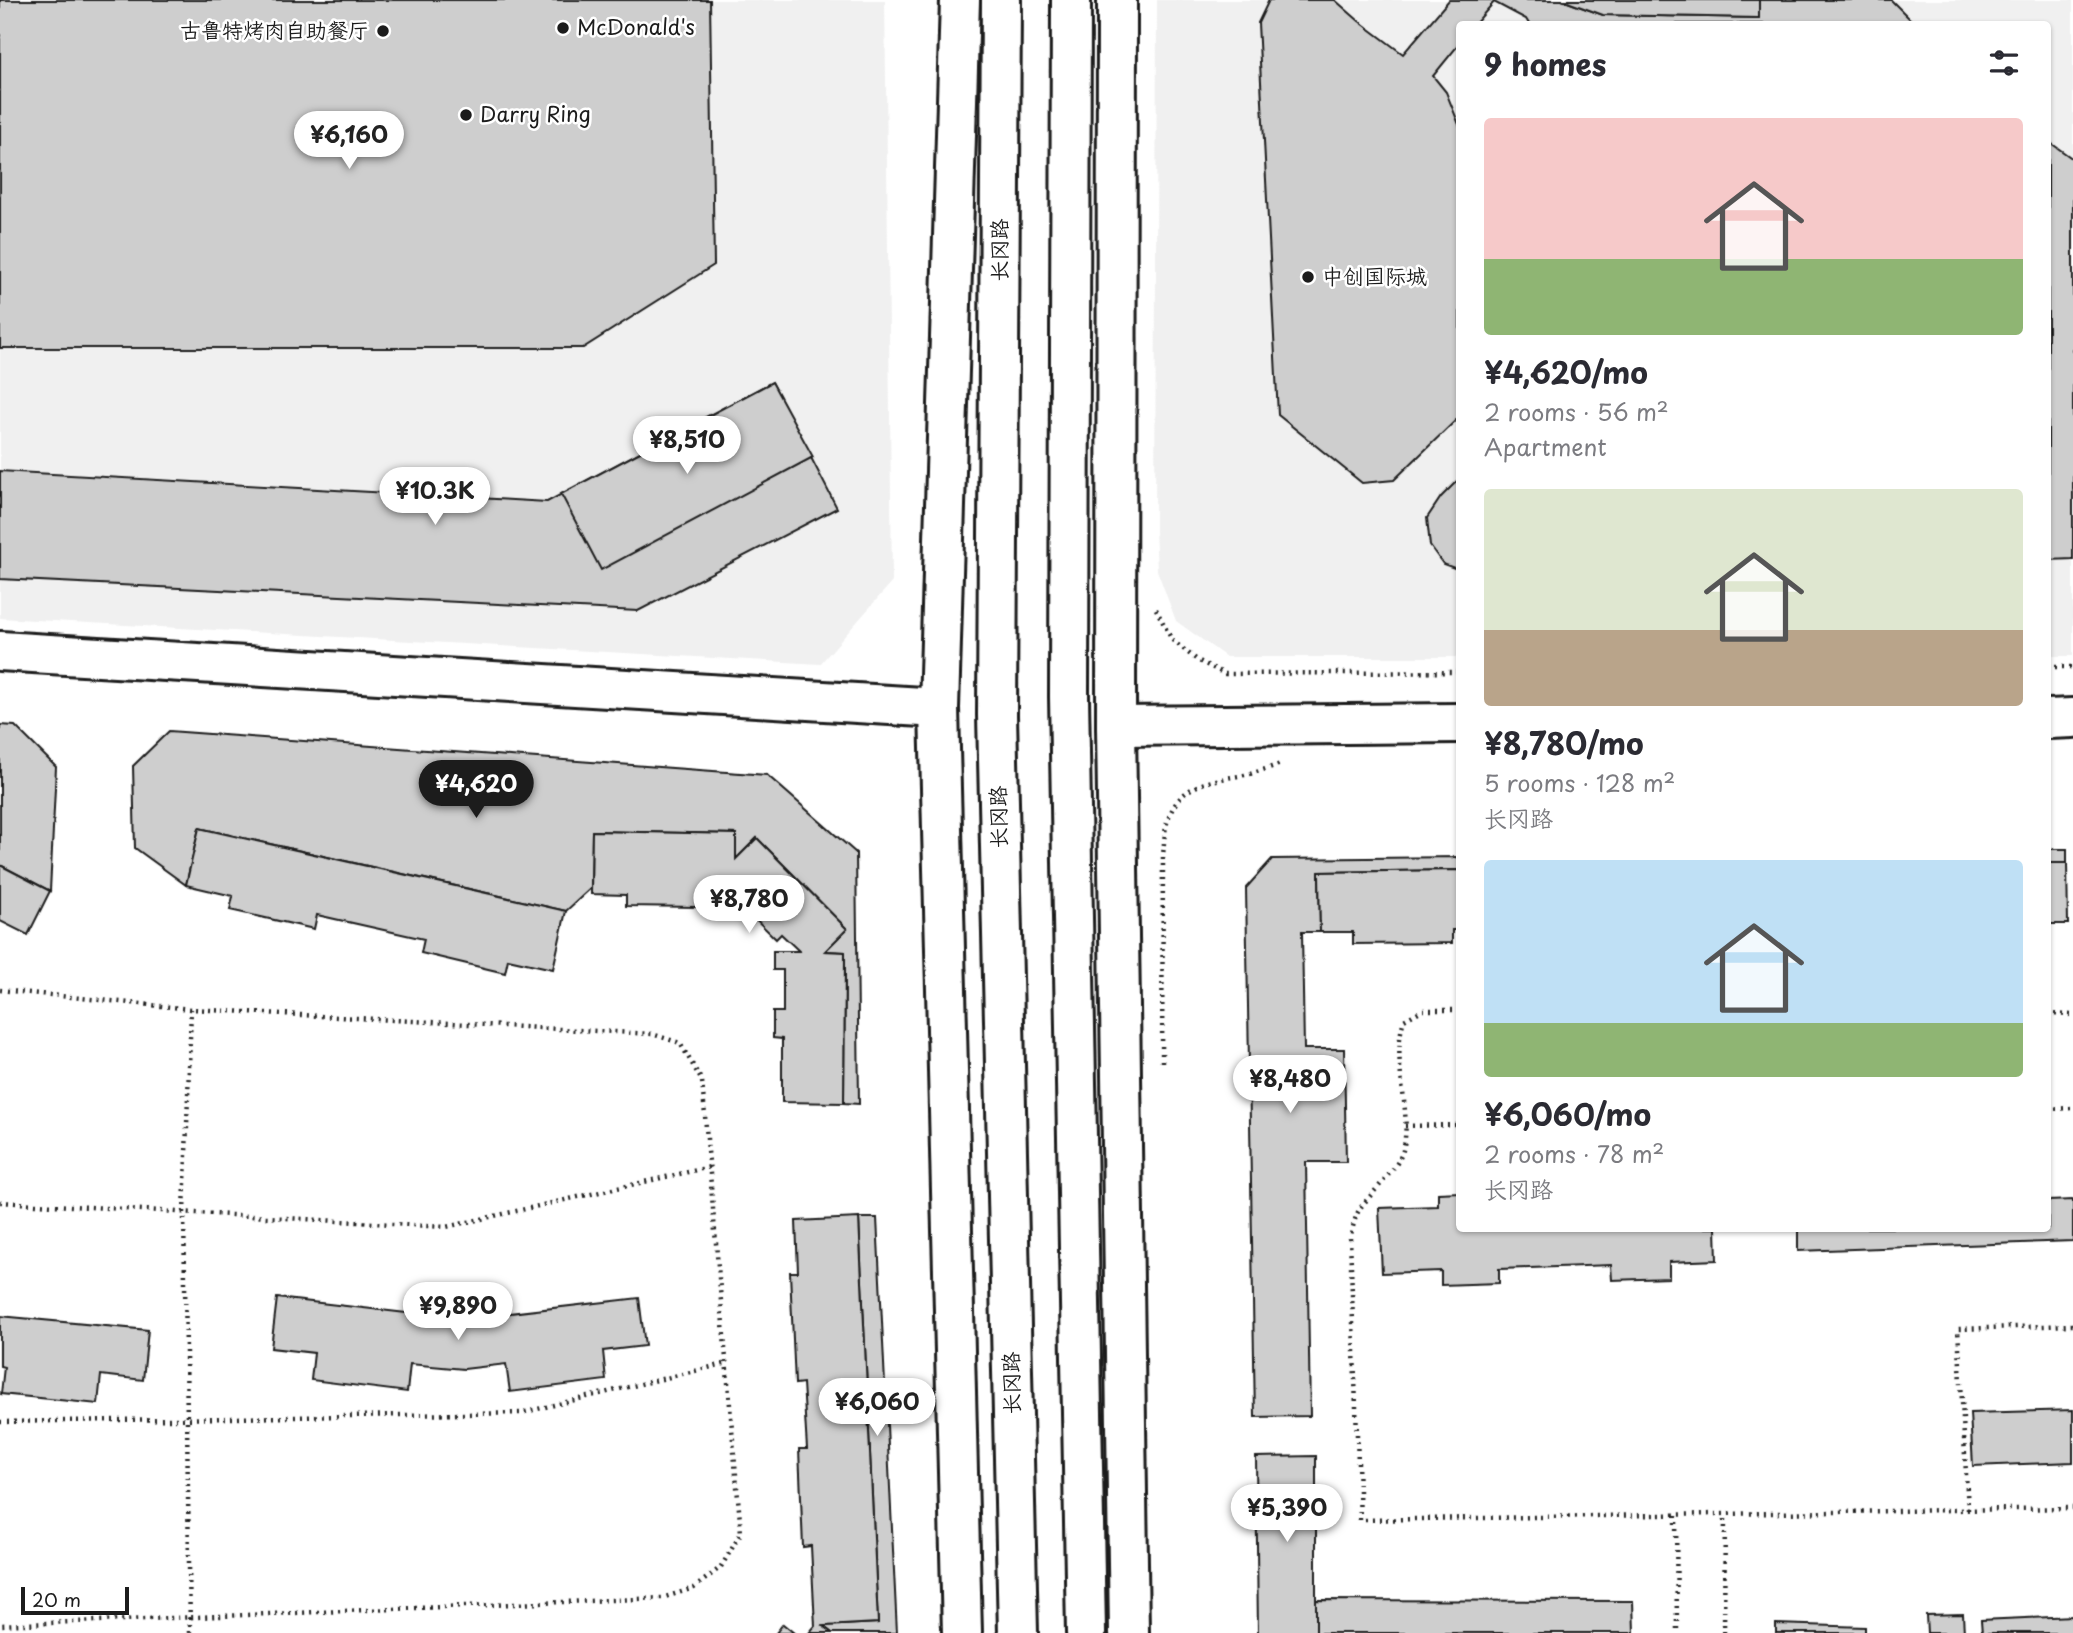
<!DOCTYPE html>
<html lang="en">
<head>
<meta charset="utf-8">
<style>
  :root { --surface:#fff; --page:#f2f2f3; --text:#2b2b33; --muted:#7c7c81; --accent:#1c1c1c }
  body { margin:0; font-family:"Playpen Sans","LXGW WenKai TC",sans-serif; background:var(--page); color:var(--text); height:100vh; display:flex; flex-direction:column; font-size:26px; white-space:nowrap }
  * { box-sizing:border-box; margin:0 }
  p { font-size:23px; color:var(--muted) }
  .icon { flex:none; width:38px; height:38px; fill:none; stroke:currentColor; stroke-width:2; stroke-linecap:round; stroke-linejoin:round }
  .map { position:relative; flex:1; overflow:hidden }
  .details { position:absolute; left:1456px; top:21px; width:595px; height:1211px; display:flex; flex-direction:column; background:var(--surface); border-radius:7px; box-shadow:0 2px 5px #0004 }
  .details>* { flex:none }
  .scale { position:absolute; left:21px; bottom:18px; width:108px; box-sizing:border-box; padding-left:7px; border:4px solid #1c1c1c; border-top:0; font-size:19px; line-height:24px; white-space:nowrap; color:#1c1c1c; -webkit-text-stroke:5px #fff; paint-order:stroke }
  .price { position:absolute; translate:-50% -60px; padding:0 16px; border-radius:24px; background:#fff; color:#222; font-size:23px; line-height:46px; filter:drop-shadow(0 2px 4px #0008) }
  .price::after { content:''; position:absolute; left:50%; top:42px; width:21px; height:16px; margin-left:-10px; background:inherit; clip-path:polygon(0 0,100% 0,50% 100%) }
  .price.current { background:var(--accent); color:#fff }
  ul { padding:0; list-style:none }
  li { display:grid; align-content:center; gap:14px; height:371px; padding:0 28px }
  li span { display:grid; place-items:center; height:217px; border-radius:7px; color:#555 }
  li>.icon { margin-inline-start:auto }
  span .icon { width:126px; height:126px; fill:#fffc; stroke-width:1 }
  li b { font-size:30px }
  h2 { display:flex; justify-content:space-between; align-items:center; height:84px; padding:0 28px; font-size:30px }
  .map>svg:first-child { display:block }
  .built { fill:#f0f0f0 }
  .building { fill:#cecece; stroke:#1c1c1c; stroke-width:2 }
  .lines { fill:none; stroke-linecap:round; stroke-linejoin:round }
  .minor-casing { stroke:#1c1c1c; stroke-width:44 }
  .major-casing { stroke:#1c1c1c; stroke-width:44 }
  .path { stroke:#1c1c1c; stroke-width:4.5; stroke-dasharray:2 5; stroke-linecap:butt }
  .minor { stroke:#fff; stroke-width:38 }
  .major { stroke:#fff; stroke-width:38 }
  .poi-dot { fill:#1c1c1c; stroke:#fff; stroke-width:2.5 }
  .labels { text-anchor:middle; stroke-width:5; stroke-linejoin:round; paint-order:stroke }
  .poi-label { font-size:21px; fill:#1c1c1c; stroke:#fff; text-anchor:start }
  .street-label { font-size:21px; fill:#1c1c1c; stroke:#fff }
</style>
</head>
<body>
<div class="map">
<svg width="2073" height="1633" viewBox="0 0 2073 1633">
  <rect width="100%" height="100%" fill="#fff"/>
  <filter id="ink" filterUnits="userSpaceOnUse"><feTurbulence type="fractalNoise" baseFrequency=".0143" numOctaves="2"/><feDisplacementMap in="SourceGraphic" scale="14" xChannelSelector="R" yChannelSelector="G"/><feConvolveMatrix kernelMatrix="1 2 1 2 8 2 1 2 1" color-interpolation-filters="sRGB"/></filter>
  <g filter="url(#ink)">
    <g class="built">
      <path d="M0,0H885L892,582L820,664L0,618Z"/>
      <path d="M1157,0H2073V656H2048V24H1460L1459,657H1226L1176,621L1157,570L1155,530Z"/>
    </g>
    <g class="building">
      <path d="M0,0H710L714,265L583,348H0Z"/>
      <path d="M1269,0H1335L1359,21L1403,54L1449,0H1562L1603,15L1759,18V0H1891L1915,24H1529L1526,19L1494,2L1475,24H1460V43L1433,76L1446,92L1460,127V423L1456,420L1394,480L1362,483L1278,415L1258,23Z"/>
      <path d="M1562,0H1759V18L1603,15Z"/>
      <path d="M2048,141L2073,159V559L2048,560Z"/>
      <path d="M772,382L837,508L638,611L0,579V471L547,502Z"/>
      <path d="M772,382L813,457L601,570L561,494Z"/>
      <path d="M1460,478V570L1443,564L1430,546L1427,518L1441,497Z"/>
      <path d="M0,725L15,726L56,767L50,891L0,865Z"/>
      <path d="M169,731L767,775L856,853L859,1104L844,1103L845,952L825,951L847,929L757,838L736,859V834L592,831L591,888L566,911L199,828L186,885L135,848L133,766Z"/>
      <path d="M199,828L566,911L553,969L508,959L505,973L421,953L424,939L317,915L314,929L230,910L233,896L186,885Z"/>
      <path d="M592,831L736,834V859L757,838L847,929L825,951L845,952L844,1103L782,1102V1039L773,1038V1012H783V970H773V951H799L781,934L776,939L739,903L745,897L735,888V897L698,896V907L626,906V895L591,894Z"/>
      <rect x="2048" y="849" width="19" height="14"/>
      <path d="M1460,857V870L1319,872L1320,932H1302L1304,1049H1344L1346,1162H1306L1310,1416L1255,1417L1246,888L1272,859Z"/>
      <path d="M2048,863H2067L2068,924H2048Z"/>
      <path d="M0,865L50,891L28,935L0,921Z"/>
      <path d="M1460,870V930H1452V943L1353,944V932H1320L1319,872Z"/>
      <path d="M1460,1192V1228H1716L1717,1260L1669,1262V1278L1612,1280L1611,1265L1499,1269V1283L1441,1285V1271L1382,1273L1379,1208L1438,1206V1193Z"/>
      <path d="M2073,1200V1241L1798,1251V1228H2048V1201Z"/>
      <path d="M859,1218H877L897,1633H832L823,1626L878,1623Z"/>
      <path d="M859,1218L878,1623L823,1626L832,1633H809L815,1626L811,1546L803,1547L799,1449H807L803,1383L795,1384L790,1272H798L796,1221Z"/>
      <path d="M277,1298L458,1319L639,1298L645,1346L603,1351L606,1380L510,1392L506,1364L464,1369L410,1364L407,1392L311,1380L314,1353L271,1348Z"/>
      <path d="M0,1316L148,1330L143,1380L101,1375L98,1404L1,1394L4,1367L0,1366Z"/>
      <path d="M2073,1410V1462L1973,1466L1970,1413Z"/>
      <path d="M1316,1456V1633H1258L1256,1457Z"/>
      <path d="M1316,1600L1633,1601L1634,1633H1316Z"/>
      <path d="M1963,1614L1964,1633H1927L1926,1615Z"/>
      <path d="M2073,1616V1633H1982L1981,1620Z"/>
      <path d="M783,1624L794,1633H776Z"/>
      <path d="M1776,1624L1865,1627V1633H1776Z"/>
    </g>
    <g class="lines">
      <defs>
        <g id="minor">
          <path d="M960,0L939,708L962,1633"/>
          <path d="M1117,0L1116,726L1129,1633"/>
          <path d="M0,651L939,708"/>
          <path d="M2048,719L2073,718"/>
          <path d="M1116,726L1460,723"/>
        </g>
        <g id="major">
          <path d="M1001,0L997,715L1018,1633"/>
          <path d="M1071,0L1069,697L1086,1633"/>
        </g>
      </defs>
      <use href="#minor" class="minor-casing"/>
      <use href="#major" class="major-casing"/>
      <g class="path">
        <path d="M1156,609L1172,640L1197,660L1225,674L1460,672"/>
        <path d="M2048,667H2073"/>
        <path d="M0,990L191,1009L652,1034L680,1043L702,1081L741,1533L721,1567L694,1588L662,1598L0,1625"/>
        <path d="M1460,1010H1422L1404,1020C1390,1062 1413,1107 1403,1150C1398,1169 1373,1191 1361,1207C1355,1215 1353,1228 1350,1238L1360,1520L2073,1508"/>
        <path d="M2048,1014L2073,1015"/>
        <path d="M1162,1062L1163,856C1164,845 1164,834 1167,823C1179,780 1214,781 1250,774C1260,771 1271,767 1281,764"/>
        <path d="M2048,1109L2073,1108"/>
        <path d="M1405,1126L1460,1125"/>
        <path d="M0,1202L446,1227L710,1167"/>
        <path d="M0,1422L521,1413L728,1363"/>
        <path d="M1968,1510L1958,1329L2073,1325"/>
        <path d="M1676,1515L1677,1633"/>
        <path d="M190,1633L184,1213L191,1009"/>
        <path d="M1724,1633L1725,1514"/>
      </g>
      <use href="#minor" class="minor"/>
      <use href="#major" class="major"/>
    </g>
  </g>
  <g class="poi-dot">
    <circle cx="563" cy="28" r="7"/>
    <circle cx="383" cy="31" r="7"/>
    <circle cx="466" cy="115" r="7"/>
    <circle cx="1308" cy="277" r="7"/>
  </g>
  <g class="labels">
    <g class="poi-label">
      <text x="577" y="35">McDonald's</text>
      <text x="369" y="38" text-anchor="end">古鲁特烤肉自助餐厅</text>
      <text x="480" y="122">Darry Ring</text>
      <text x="1322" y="284">中创国际城</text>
    </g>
    <g class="street-label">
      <text transform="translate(1000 250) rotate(-90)" y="7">长冈路</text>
      <text transform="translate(999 817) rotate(-91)" y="7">长冈路</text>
      <text transform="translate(1012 1383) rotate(-91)" y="7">长冈路</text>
    </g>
  </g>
</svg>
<div class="scale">20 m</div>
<b class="price" style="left:349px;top:171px">¥6,160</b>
<b class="price" style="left:687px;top:476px">¥8,510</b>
<b class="price" style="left:435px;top:527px">¥10.3K</b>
<b class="price current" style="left:476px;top:820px">¥4,620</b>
<b class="price" style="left:749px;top:935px">¥8,780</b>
<b class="price" style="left:1290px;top:1115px">¥8,480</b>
<b class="price" style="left:458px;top:1342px">¥9,890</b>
<b class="price" style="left:877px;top:1438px">¥6,060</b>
<b class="price" style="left:1287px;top:1544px">¥5,390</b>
<section class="details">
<h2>9 homes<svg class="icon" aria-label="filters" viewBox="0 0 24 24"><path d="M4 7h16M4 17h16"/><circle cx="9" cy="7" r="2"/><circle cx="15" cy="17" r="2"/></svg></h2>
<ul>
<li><span style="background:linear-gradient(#f6c9c9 65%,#8fb573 0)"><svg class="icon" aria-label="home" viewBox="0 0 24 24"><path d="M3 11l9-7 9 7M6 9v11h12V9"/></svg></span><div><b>¥4,620/mo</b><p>2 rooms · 56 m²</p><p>Apartment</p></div></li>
<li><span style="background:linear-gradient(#dfe7d0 65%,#b9a48a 0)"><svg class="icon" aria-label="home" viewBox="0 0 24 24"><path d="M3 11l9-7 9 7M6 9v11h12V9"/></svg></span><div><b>¥8,780/mo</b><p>5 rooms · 128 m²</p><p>长冈路</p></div></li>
<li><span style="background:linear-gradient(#bfe0f5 75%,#8fb573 0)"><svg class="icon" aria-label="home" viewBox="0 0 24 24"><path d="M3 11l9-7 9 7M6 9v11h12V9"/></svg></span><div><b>¥6,060/mo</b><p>2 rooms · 78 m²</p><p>长冈路</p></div></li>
</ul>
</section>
</div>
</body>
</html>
